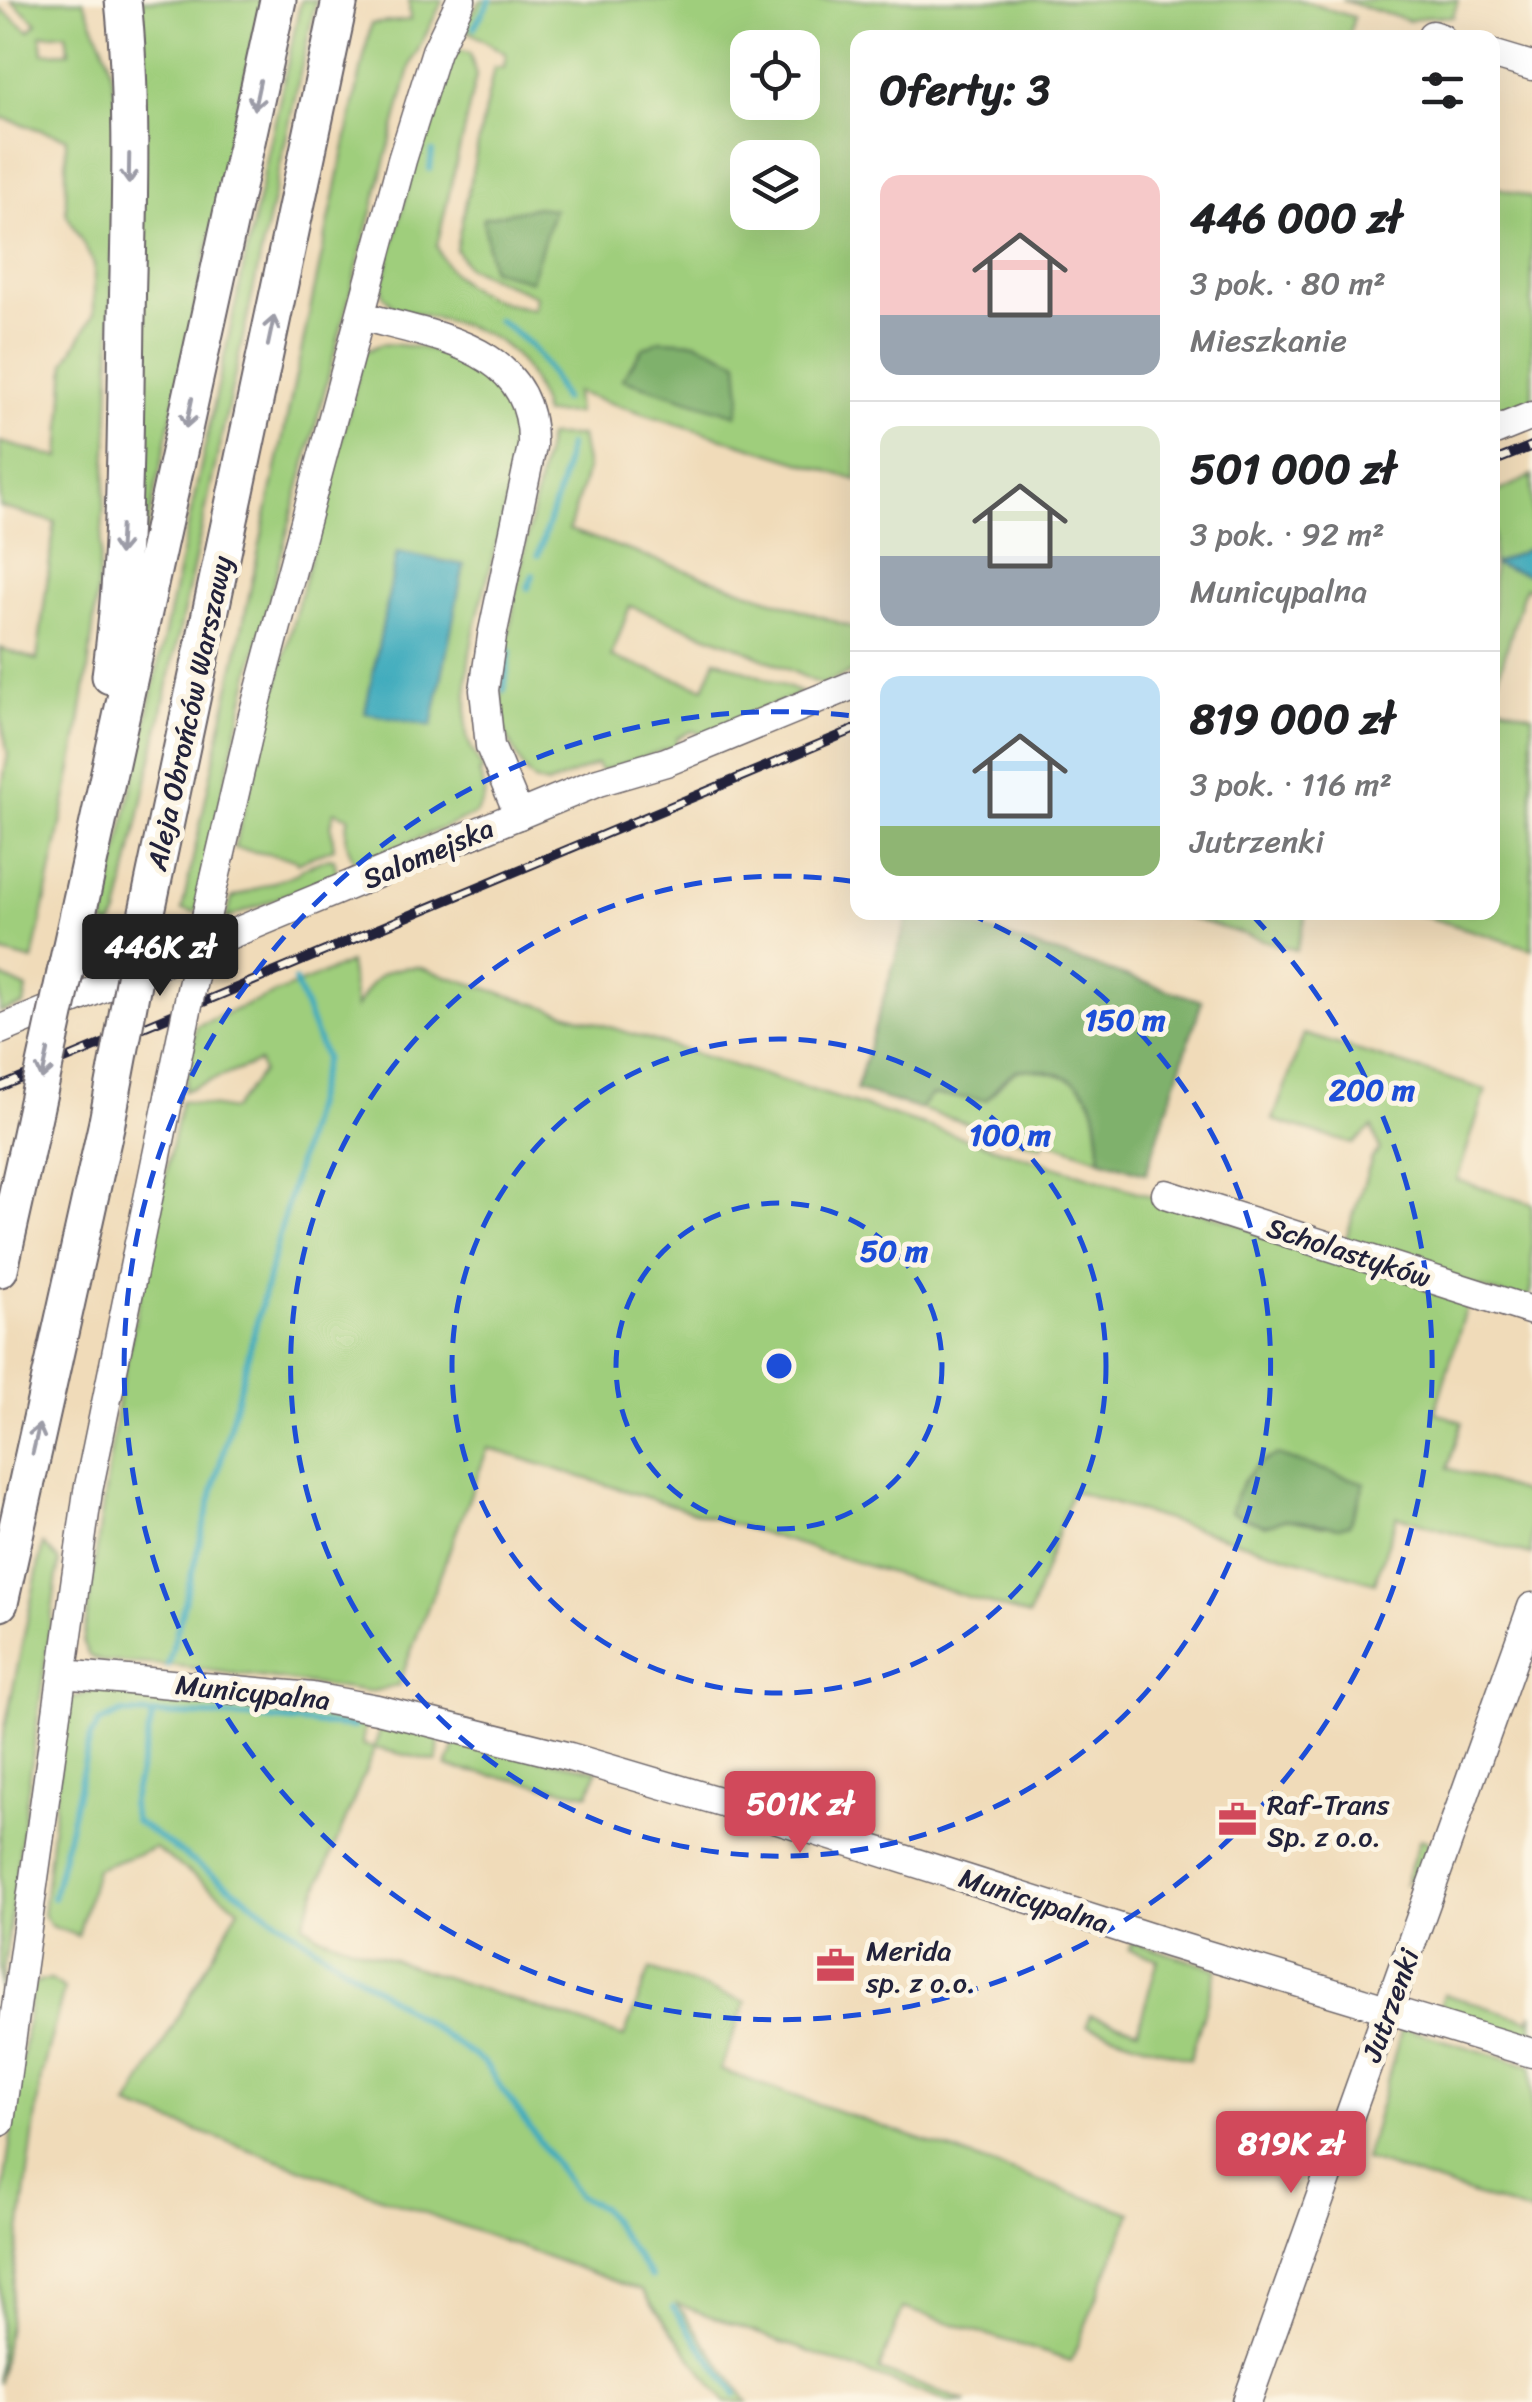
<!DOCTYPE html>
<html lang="pl">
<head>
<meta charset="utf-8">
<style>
  :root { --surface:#fff; --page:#f2f2f2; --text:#202124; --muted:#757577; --line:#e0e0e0; --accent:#d1495b }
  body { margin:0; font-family:Sriracha,sans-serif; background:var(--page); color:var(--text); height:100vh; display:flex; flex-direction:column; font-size:38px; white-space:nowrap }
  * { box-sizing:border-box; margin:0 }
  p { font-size:32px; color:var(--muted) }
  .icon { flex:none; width:55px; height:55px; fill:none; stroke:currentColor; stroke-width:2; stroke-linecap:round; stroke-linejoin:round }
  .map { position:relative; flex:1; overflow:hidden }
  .side { position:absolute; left:850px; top:30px; width:650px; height:890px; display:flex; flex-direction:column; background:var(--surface); border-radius:20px; box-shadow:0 10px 40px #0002 }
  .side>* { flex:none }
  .buttons { position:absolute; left:730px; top:30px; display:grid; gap:20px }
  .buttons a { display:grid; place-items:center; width:90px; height:90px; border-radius:20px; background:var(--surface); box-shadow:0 10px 40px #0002; font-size:50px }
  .price { position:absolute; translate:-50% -85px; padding:0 22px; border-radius:10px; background:var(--accent); color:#fff; font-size:32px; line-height:65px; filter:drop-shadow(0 2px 5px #0008) }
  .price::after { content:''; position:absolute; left:50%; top:60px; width:30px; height:22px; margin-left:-15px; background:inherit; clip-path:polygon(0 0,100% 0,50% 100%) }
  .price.active { background:#222; color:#fff }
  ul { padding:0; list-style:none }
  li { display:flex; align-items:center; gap:30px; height:250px; padding:0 30px }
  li+li { border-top:2px solid var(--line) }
  li span { display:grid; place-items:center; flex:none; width:280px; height:200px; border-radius:20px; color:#555 }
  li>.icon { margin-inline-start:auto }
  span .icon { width:120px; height:120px; fill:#fffc; stroke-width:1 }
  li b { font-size:42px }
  h2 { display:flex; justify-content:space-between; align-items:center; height:120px; padding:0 30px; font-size:42px }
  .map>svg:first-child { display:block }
  .green { fill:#9fce7c; stroke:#60785c; stroke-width:2.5; fill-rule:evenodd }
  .forest { fill:#7fb16c; stroke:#506a54; stroke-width:2.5 }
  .water { fill:#3facbd; stroke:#30677c; stroke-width:2.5 }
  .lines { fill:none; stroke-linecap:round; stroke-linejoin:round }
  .stream { stroke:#3facbd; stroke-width:6 }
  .minor-casing { stroke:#6a6367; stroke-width:31 }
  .major-casing { stroke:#6a6367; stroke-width:39 }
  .minor { stroke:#fff; stroke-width:28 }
  .major { stroke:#fff; stroke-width:35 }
  .rail-casing { stroke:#22223b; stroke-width:10 }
  .rail { stroke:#fcf5e5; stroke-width:6; stroke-dasharray:19; stroke-linecap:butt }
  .minor-bridge-casing { stroke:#6a6367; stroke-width:31; stroke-linecap:butt }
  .major-bridge-casing { stroke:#6a6367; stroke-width:39; stroke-linecap:butt }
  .minor-bridge { stroke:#fff; stroke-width:28 }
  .major-bridge { stroke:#fff; stroke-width:35 }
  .oneway { stroke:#9c9ca7 }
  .ring { fill:none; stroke:#1d4ed8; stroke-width:5; stroke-dasharray:18 12 }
  .labels { text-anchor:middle; stroke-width:10; stroke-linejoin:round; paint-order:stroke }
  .street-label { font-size:28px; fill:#22223b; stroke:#fcf5e5 }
  .poi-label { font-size:28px; fill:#22223b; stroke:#fcf5e5; text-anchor:start }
  .centre { fill:#1d4ed8; stroke:#fcf5e5; stroke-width:5 }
  .ring-label { font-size:30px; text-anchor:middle; font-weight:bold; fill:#1d4ed8; stroke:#fcf5e5; stroke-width:10; stroke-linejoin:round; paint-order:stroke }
</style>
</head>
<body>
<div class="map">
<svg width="1532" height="2402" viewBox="0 0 1532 2402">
  <rect width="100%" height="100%" fill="#fcf5e5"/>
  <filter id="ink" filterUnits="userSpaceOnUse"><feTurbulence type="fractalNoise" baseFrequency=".01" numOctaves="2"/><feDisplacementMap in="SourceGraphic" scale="20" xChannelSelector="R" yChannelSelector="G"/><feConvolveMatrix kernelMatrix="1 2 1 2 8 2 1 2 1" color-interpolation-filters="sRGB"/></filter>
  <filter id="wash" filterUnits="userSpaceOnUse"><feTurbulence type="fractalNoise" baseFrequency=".0048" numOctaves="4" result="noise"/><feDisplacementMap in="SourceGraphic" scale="40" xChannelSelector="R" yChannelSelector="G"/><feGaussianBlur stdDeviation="2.25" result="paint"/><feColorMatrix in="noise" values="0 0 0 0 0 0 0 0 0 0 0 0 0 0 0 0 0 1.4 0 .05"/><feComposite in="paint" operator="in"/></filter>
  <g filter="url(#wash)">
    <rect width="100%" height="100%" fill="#f0dbb9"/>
    <g class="green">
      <path d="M11,0H83L108,57L116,100C112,287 113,476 89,662C76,762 53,861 33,961L0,952V796L8,755L0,713V648L37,660L55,522L0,507V442L60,458L66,362L94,314V264L66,213V138L0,117V8L29,31L37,23ZM66,33L69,52L43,53L41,35Z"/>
      <path d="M137,0H262L136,580Z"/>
      <path d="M301,0H316L118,915L111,927L104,923L105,912Z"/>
      <path d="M409,0H443L411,64L250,673L196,912L182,910L371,24L410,20Z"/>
      <path d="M481,0H1299L1354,17L1348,38H858L857,480L575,392L577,413L544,414C523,329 470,327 396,309L383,295L382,285L429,108L452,48L470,53L476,76L437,246C451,288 493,303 534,309L536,296L467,267L456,249L494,67L504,68L506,54L465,29L466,21ZM748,48H802V102H748ZM748,158H802V212H748Z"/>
      <path d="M1342,0H1458L1453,17L1428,16L1409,21Z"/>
      <path d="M1492,186L1532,198V400L1493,416Z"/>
      <path d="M382,344C617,352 461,571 467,697C468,710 464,722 467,735C469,747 477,759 483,770L479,773C486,791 488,800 474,815L356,865C347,849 343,834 349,817L334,811L331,827L334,848L297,863L295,859L234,848L364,352Z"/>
      <path d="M548,436H581L587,469L569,530L857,629V670L822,685L739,647L630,606L611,657L704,688L716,659L802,693L703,734L692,731L677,738L676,746L601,771L597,764L547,785L534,781L524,770L504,731L500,714L502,677L516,591Z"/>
      <path d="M1532,476V589L1525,587L1493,695V494Z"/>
      <path d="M1493,703L1532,715V949L1414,913L1492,912Z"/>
      <path d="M329,858L334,859L337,874L226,919L232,898L298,873L303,868Z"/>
      <path d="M1173,913H1307L1296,950Z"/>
      <path d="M349,963L356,1008C374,977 380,967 418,967L1470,1296L1435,1412L1462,1422L1448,1468L1532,1495L1531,1555L1397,1516L1375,1583L1072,1491L1029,1616L488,1448L398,1686L369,1692L179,1666L100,1661L89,1656L83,1643L119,1394L181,1101L232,1110L262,1072L259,1062L184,1091L196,1026ZM1364,1484L1323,1526L1285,1519Z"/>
      <path d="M0,976L27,989L24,1005L0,1012Z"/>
      <path d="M1304,1034L1486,1090L1457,1180L1532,1204V1289L1527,1303L1344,1244L1372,1158L1380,1150L1372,1127L1353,1144L1273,1120Z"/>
      <path d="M1026,1069C1095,1077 1095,1095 1101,1159L1044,1139L1042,1146L919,1109L932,1095L986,1100C1000,1088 1006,1071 1026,1069Z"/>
      <path d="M43,1544L59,1561L0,1997V1751Z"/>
      <path d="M101,1687L366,1718L362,1745L374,1747L382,1725L386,1722L439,1738L437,1762L375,1748L303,1923L318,1935L624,2037L650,1969L746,2002L720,2070L1131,2213L1071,2361L903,2308L879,2370L967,2402H948L677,2304L748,2402H725L642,2291L128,2106L239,1908L155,1848L96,1869L78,1936L51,1926L43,1915L65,1711L74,1698Z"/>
      <path d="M456,1742L597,1770L589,1794L447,1767Z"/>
      <path d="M1420,1839L1430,1842L1420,1872L1405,1883Z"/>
      <path d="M1132,1942L1217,1969L1190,2059L1087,2026L1090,2015L1138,2030L1158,1959L1129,1950Z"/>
      <path d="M50,1980L64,1989L41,2076L0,2383V2214L32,1987L38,1981Z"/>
      <path d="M1444,1994L1529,2020L1532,2013V2041L1438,2013Z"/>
      <path d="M1402,2028L1532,2066V2214L1365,2159Z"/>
    </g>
    <g class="forest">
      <path d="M536,207L554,209L531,281L491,269L483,218Z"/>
      <path d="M660,340L697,342L738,361L741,396L737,415L622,379L642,349Z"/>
      <path d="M909,913H933L1202,1001L1146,1174L1101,1159C1097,1120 1100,1086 1057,1074C1044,1070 1030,1068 1016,1070L1003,1080L986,1100L932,1095L919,1109L856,1090Z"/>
      <path d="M1277,1455L1365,1483L1350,1524L1339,1527L1285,1519L1265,1526L1230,1512C1240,1484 1248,1465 1277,1455Z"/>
    </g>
    <g class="water">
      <path d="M1532,547V576L1495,565L1496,563Z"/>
      <path d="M397,552L464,565L432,726L365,713Z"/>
    </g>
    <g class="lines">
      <g class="stream">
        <path d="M474,27L490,0"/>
        <path d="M430,169L432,152"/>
        <path d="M498,320C535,345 544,359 563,399"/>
        <path d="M538,555L561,484L568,446"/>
        <path d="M528,588L533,575"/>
        <path d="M504,690L510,651"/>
        <path d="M168,1665L325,1058L295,981"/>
        <path d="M153,1715L131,1805L135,1821L484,2063L578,2196L601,2207L651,2277"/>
        <path d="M53,1898L90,1738L99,1723L122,1713L246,1717L354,1727"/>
        <path d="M673,2308L736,2394"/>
      </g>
    </g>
  </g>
  <g filter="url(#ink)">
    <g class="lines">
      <defs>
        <g id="minor">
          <path d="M1432,35L1441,38"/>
          <path d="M1492,54L1532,66"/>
          <path d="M361,316C436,337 535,347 532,446L492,636L484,690L490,746L519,815"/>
          <path d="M1492,432L1532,416"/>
          <path d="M207,913L252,719L402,160L436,51L461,0"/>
          <path d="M0,1030L598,782L666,762L858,683"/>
          <path d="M1166,1194L1532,1311"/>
          <path d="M63,1674L312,1697L377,1709L570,1757L759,1813L1171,1944L1532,2053"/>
          <path d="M0,2122L88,1491L169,1097"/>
          <path d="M1247,2402L1532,1607"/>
        </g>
        <g id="major">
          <path d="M110,676C126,559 125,438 127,319C129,213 134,106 123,0"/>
          <path d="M141,940L340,0"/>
          <path d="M65,973L278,0"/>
          <path d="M0,1269L25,1157"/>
          <path d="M0,1603L107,1122"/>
        </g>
      </defs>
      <use href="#minor" class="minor-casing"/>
      <use href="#major" class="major-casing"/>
      <use href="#minor" class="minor"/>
      <use href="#major" class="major"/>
      <defs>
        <g id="rail">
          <path d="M1492,462L1532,446"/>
          <path d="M0,1087L858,728"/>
        </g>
      </defs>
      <use href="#rail" class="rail-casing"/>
      <use href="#rail" class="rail"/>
      <defs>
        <path id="minor-bridge" d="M169,1097L207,913"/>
        <g id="major-bridge">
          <path d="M107,1122L141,940"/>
          <path d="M25,1157L65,973"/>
        </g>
      </defs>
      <use href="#minor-bridge" class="minor-bridge-casing"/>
      <use href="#major-bridge" class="major-bridge-casing"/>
      <use href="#minor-bridge" class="minor-bridge"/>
      <use href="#major-bridge" class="major-bridge"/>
    </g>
    <defs><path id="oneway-shaft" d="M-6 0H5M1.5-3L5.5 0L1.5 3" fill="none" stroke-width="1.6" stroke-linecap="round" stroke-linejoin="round" transform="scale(2.5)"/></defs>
    <g class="oneway">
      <use href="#oneway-shaft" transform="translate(257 95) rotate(102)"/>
      <use href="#oneway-shaft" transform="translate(129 169) rotate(91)"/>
      <use href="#oneway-shaft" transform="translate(271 331) rotate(-78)"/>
      <use href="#oneway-shaft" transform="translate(189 413) rotate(102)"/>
      <use href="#oneway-shaft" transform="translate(120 540) rotate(93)"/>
      <use href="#oneway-shaft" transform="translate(45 1065) rotate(102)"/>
      <use href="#oneway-shaft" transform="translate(36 1439) rotate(-77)"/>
    </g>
  </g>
  <g class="ring">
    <circle cx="779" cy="1366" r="163"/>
    <circle cx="779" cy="1366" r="327"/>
    <path d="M967 913A490 490 0 1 1 856 882"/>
    <path d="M1253 916A654 654 0 1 1 853 716"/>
  </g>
  <defs>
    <symbol id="office-bare" viewBox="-9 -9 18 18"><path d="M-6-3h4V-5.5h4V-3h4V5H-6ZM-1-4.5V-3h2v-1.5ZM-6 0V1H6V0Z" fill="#d1495b" stroke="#fcf5e5" stroke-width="2.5" paint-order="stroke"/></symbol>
  </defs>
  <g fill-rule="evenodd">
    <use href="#office-bare" x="1210" y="1792" width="55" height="55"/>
    <use href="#office-bare" x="808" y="1938" width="55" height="55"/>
  </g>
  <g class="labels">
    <g class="street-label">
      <text transform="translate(189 713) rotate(-78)" y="10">Aleja Obrońców Warszawy</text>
      <text transform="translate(428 853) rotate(-23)" y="10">Salomejska</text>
      <text transform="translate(1349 1252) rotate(18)" y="10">Scholastyków</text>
      <text transform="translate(253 1692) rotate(6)" y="10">Municypalna</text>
      <text transform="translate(1034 1900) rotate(18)" y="10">Municypalna</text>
      <text transform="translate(1390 2005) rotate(-70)" y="10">Jutrzenki</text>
    </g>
    <g class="poi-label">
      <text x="1267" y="1814">Raf-Trans<tspan x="1267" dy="32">Sp. z o.o.</tspan></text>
      <text x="866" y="1960">Merida<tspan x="866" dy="32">sp. z o.o.</tspan></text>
    </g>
  </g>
  <circle cx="779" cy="1366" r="15" class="centre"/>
  <g class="ring-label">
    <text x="1125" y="1030">150 m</text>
    <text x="1372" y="1100">200 m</text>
    <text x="1010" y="1145">100 m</text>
    <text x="894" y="1261">50 m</text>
  </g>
</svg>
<div class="buttons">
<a><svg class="icon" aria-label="locate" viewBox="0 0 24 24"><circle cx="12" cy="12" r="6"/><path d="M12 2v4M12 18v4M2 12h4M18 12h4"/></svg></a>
<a><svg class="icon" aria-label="layers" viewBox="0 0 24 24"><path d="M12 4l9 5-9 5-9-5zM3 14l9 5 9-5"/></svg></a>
</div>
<b class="price active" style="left:160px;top:999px">446K zł</b>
<b class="price" style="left:800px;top:1856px">501K zł</b>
<b class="price" style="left:1291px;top:2196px">819K zł</b>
<section class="side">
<h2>Oferty: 3<svg class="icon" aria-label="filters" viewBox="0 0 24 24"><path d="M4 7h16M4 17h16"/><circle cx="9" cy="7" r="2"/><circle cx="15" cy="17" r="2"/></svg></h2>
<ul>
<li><span style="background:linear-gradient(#f6c9c9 70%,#9aa5b1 0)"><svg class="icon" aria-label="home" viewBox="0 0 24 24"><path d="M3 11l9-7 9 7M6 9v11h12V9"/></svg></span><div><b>446 000 zł</b><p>3 pok. · 80 m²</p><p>Mieszkanie</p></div></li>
<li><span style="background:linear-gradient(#dfe7d0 65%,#9aa5b1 0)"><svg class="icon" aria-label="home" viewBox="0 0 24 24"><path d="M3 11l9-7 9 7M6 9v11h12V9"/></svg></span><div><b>501 000 zł</b><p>3 pok. · 92 m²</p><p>Municypalna</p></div></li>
<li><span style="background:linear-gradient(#bfe0f5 75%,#8fb573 0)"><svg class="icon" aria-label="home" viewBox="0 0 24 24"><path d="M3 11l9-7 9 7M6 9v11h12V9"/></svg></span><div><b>819 000 zł</b><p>3 pok. · 116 m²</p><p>Jutrzenki</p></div></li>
</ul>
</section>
</div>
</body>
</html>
